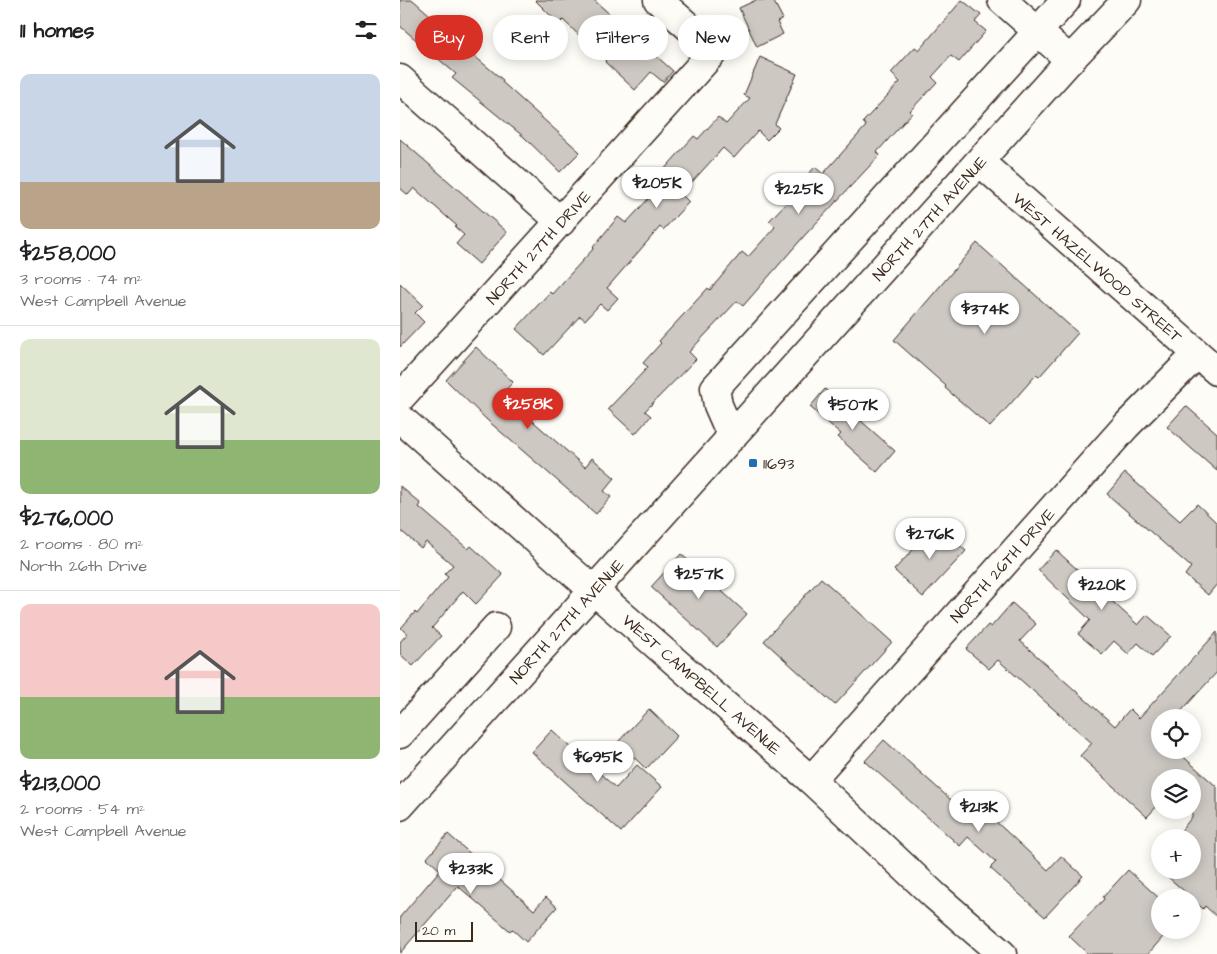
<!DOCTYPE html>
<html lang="en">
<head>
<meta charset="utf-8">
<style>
  :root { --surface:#fff; --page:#f6f6f6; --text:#202124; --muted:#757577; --line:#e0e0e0; --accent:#d93025 }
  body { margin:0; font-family:"Architects Daughter",sans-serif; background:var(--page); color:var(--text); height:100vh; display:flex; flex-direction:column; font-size:19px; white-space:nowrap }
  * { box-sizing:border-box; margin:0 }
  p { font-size:16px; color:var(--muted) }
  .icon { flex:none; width:28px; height:28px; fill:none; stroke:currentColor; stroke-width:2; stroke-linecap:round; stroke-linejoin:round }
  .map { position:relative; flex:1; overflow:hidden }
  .drawer { display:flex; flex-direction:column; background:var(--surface); width:400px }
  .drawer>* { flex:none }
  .guide { position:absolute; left:15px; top:15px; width:475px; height:45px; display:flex; gap:10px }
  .buttons { position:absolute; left:751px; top:709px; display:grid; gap:10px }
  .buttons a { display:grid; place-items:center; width:50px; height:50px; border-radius:50%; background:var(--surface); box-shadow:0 2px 12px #0003; font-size:25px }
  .scale { position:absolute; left:15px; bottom:12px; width:58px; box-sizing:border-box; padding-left:5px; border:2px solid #3b2a1e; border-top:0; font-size:14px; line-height:18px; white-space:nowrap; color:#3b2a1e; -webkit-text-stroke:4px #fdfcf7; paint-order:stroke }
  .price { position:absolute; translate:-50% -42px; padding:0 11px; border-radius:18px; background:#fff; color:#222; font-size:16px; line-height:32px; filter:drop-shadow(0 1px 2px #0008) }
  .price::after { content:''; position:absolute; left:50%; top:30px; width:15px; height:11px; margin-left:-8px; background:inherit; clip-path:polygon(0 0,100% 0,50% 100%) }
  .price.current { background:var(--accent); color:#fff }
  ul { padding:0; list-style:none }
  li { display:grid; align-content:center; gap:10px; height:265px; padding:0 20px }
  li+li { border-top:1px solid var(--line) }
  li span { display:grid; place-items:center; height:155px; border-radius:10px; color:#555 }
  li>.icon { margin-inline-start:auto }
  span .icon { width:90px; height:90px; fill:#fffc; stroke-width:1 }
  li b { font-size:21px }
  h2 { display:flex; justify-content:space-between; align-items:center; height:60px; padding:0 20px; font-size:21px }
  .chip { padding:0 18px; border-radius:22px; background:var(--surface); box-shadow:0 2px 12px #0003; font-size:18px; line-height:45px }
  .chip.current { background:var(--accent); color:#fff }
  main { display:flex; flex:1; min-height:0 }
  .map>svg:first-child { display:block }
  .building { fill:#cdc8c2; stroke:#3b2a1e }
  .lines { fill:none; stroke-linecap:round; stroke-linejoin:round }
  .minor-casing { stroke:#3b2a1e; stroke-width:31 }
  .major-casing { stroke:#3b2a1e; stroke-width:31 }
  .minor { stroke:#fdfcf7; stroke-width:28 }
  .major { stroke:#fdfcf7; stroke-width:28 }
  .poi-dot { fill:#1f6fb2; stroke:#fdfcf7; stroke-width:2 }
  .labels { text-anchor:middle; stroke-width:4; stroke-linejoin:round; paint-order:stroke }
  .street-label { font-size:16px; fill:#3b2a1e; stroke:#fdfcf7 }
  .poi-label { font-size:16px; fill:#3b2a1e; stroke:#fdfcf7; text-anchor:start }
</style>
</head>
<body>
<main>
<section class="drawer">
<h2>11 homes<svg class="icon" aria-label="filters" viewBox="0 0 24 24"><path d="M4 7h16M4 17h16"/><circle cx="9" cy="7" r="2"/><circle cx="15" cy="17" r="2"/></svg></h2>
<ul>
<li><span style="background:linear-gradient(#c9d6e8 70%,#b9a48a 0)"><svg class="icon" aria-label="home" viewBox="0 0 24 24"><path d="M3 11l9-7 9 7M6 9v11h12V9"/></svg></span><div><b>$258,000</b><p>3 rooms · 74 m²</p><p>West Campbell Avenue</p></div></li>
<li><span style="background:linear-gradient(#dfe7d0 65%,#8fb573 0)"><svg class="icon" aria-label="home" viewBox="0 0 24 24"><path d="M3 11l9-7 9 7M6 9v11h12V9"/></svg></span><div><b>$276,000</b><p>2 rooms · 80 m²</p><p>North 26th Drive</p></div></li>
<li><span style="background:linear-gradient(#f6c9c9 60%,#8fb573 0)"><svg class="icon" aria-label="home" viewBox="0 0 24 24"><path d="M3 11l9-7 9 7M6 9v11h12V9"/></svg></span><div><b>$213,000</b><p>2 rooms · 54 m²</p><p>West Campbell Avenue</p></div></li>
</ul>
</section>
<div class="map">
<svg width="817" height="954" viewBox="0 0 817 954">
  <rect width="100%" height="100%" fill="#fdfcf7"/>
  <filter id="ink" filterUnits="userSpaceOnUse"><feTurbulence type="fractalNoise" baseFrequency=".02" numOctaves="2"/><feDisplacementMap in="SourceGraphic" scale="10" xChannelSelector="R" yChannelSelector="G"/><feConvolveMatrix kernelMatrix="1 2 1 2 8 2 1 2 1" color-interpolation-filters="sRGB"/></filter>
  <g filter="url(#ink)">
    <g class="building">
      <path d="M0,0H13L31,16L32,14L70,46L67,50L103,80L102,82L180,152L160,172L124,137L52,78L56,74L0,26Z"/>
      <path d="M135,0H194L273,71L263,82L251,72L235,90L205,62L206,61L163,20L159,24Z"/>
      <path d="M356,0H373L383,19L377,22L383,34L357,47L339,8Z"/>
      <path d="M562,0L581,15L575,22L586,31L559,62L551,56L532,77L537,82L510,111L512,113L477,152L480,155L405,235L343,306L337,301L289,352L296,359L245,411L251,416L235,434L208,409L248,367L243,363L261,343L259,341L308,288L310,290L342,252L348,257L375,227L369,221L388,201L386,199L415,167L423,174L466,126L463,122L500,82L491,73L515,47L519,50Z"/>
      <path d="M360,57L397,74L375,124L379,128L367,140L358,131L334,158L323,148L281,194L289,202L263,230L260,227L207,288L218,298L207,310L200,304L185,320L180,316L144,355L116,329L150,292L152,294L194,248L193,247L218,217L226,223L250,197L244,192L294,136L298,139L318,117L326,124L350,98L344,95Z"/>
      <path d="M0,139L107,232L79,264L56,244L64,235L55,227L57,226L14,188L8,195L0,188Z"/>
      <path d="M577,243L678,333L639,377L636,375L590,427L545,388L546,386L494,340Z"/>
      <path d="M0,283L23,305L15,313L24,322L0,347Z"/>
      <path d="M76,347L113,382L102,394L185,467L192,458L215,478L204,491L211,497L196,514L87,420L46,380Z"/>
      <path d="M425,389L495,451L477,472L438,437L441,434L410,407Z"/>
      <path d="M786,406L817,433V471L767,427Z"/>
      <path d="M725,473L780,521L797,504L817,523V584L808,595L785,575L791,567L707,494Z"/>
      <path d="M0,486L21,504L19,507L68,549L71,546L103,575L76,604L63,591L32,628L41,636L13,666L0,654V642L7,634L1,628L15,612L17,614L48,577L44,574L53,565L26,542L21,548L0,530Z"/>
      <path d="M537,524L566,551L523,597L494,570Z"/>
      <path d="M656,550L738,625L747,615L771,636L752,656L738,643L728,654L714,641L702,654L678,634L690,620L638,570Z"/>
      <path d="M281,554L347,614L317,647L251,587Z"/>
      <path d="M421,578L492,642L435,705L364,641Z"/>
      <path d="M612,603L636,624L620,641L715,726L730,709L739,718L817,632V672L775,718H760V750H776L817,787V917L805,906L803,909L792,898L760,870H792V838H775L792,817V778H760V803L747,817L680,756L692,743L598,660L589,669L566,649L588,625L591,627Z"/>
      <path d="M249,709L277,736L246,769L218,742Z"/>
      <path d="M152,730L216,788L237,765L262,787L221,832L132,752Z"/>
      <path d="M484,740L569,816L585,799L597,810L591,817L648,870L661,856L683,876L645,917L590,868L596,862L568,837L560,846L465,761Z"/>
      <path d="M48,834L134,910L146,897L157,907L126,942L112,929L110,931L58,886L0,953V917L40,870L27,858Z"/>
      <path d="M728,870L760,899V930H769L748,954H688L669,936L704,899L703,897Z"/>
    </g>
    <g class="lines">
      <defs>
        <g id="minor">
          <path d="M602,0L670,60"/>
          <path d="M0,79L161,222"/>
          <path d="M580,162L817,371"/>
          <path d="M0,398L315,50L258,0"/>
          <path d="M0,418L160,561L411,780L535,896L602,954"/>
          <path d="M332,437L318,405L315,388L666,0"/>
          <path d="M0,734L96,627"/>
          <path d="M411,780L726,426L797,354"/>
        </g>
        <path id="major" d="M0,806L670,60L727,0"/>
      </defs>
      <use href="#minor" class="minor-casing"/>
      <use href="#major" class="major-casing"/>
      <use href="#minor" class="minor"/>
      <use href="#major" class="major"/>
    </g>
  </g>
  <rect class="poi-dot" x="348" y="458" width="10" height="10" rx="2.5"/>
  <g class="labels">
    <g class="street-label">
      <text transform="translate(529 218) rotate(-48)" y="6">NORTH 27TH AVENUE</text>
      <text transform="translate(138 247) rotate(-48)" y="6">NORTH 27TH DRIVE</text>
      <text transform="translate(698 267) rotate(41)" y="6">WEST HAZELWOOD STREET</text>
      <text transform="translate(602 565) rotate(-48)" y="6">NORTH 26TH DRIVE</text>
      <text transform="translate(166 621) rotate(-48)" y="6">NORTH 27TH AVENUE</text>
      <text transform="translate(302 684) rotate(41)" y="6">WEST CAMPBELL AVENUE</text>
    </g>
    <g class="poi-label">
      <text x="363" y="469">11693</text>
    </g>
  </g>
</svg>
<div class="buttons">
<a><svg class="icon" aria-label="locate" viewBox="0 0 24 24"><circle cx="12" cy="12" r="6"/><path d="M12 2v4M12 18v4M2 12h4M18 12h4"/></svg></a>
<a><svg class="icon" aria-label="layers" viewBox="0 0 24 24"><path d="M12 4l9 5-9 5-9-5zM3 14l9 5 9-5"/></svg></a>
<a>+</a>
<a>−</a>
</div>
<div class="scale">20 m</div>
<b class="price" style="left:257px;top:209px">$205K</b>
<b class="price" style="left:399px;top:215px">$225K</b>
<b class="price" style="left:585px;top:335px">$374K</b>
<b class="price current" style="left:128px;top:430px">$258K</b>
<b class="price" style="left:453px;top:431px">$507K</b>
<b class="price" style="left:530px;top:560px">$276K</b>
<b class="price" style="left:299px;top:600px">$257K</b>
<b class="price" style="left:702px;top:611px">$220K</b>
<b class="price" style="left:198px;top:783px">$695K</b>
<b class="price" style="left:579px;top:833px">$213K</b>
<b class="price" style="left:71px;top:895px">$233K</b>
<div class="guide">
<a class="chip current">Buy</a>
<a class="chip">Rent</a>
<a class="chip">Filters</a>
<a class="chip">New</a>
</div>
</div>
</main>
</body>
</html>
